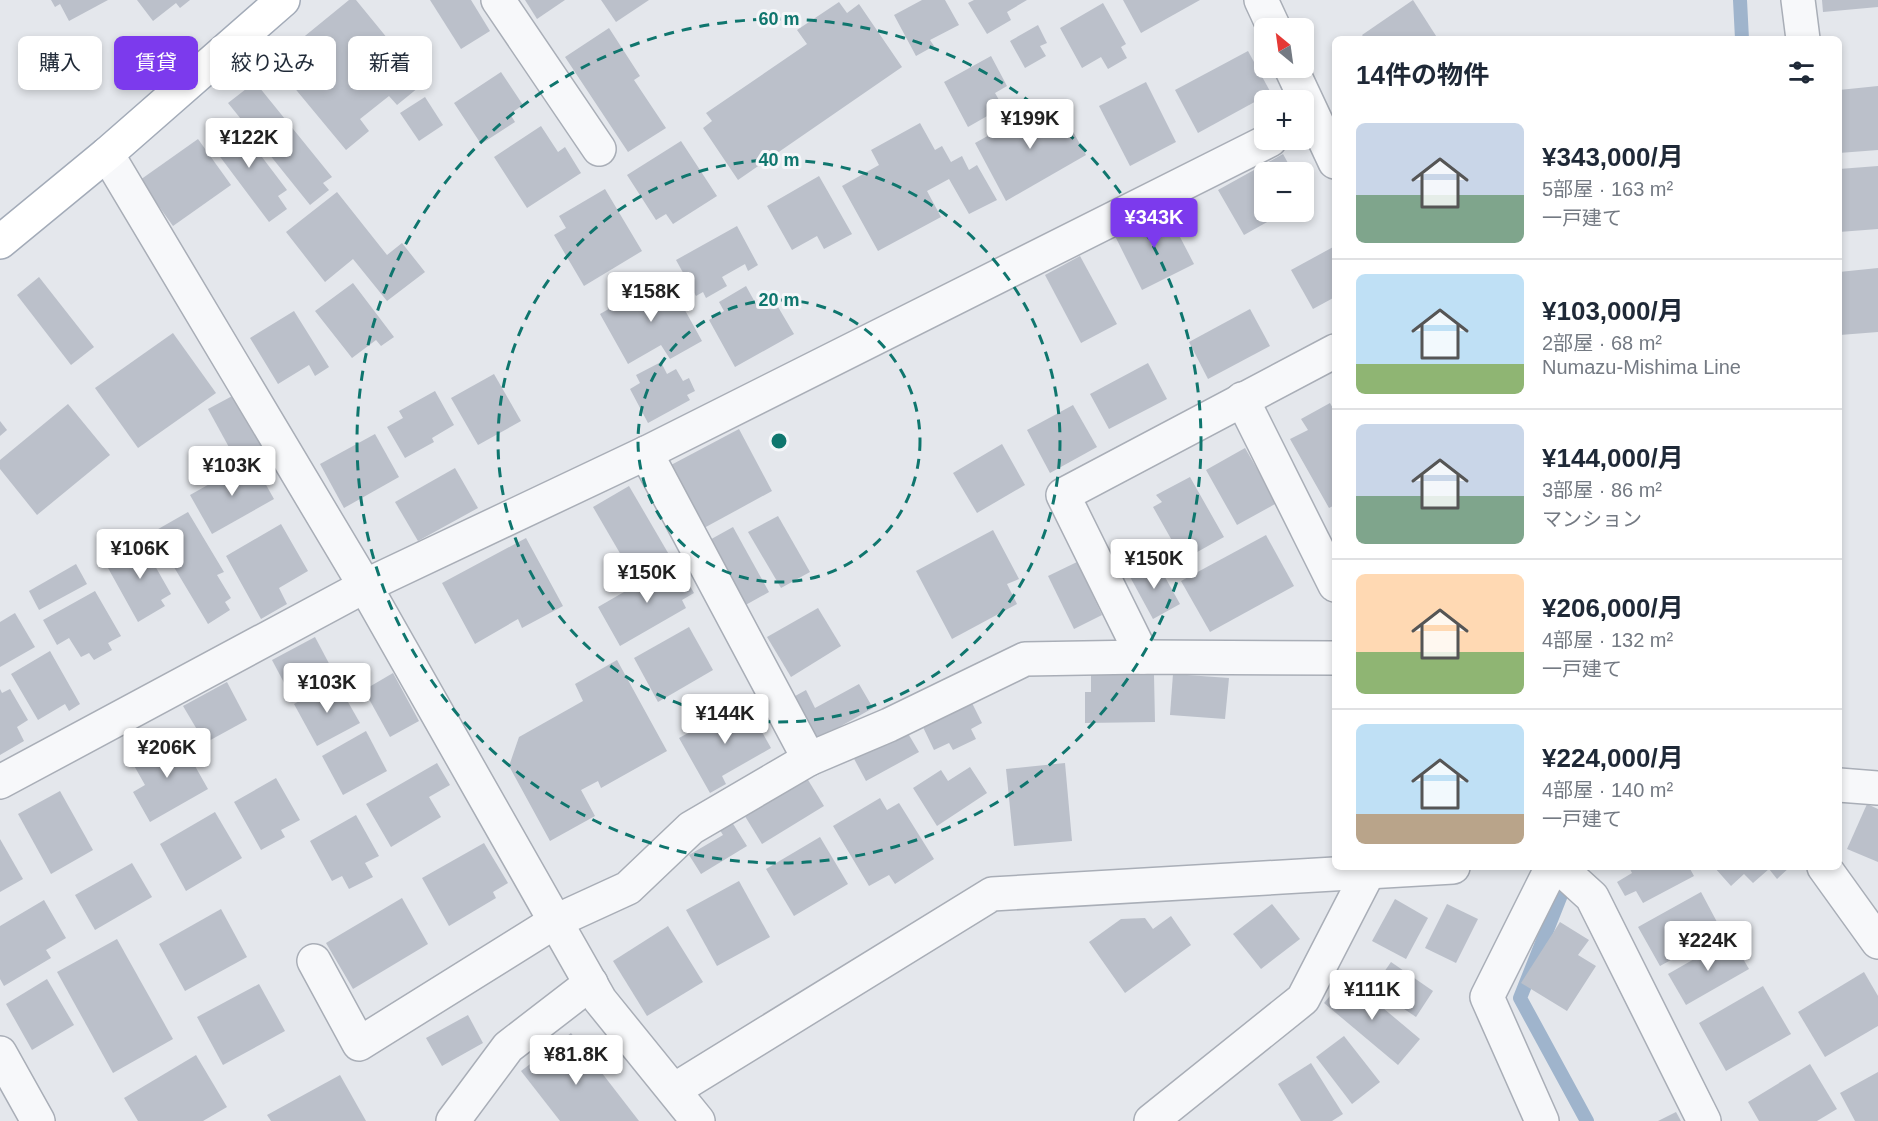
<!DOCTYPE html>
<html lang="ja">
<head>
<meta charset="utf-8">
<style>
  :root { --surface:#fff; --page:#f2f2f3; --text:#1f2937; --muted:#747a83; --line:#e0e1e3; --accent:#7c3aed }
  body { margin:0; font-family:Arial,"Noto Sans JP",sans-serif; background:var(--page); color:var(--text); height:100vh; display:flex; flex-direction:column; font-size:22px; white-space:nowrap }
  * { box-sizing:border-box; margin:0 }
  p { font-size:20px; color:var(--muted) }
  .icon { flex:none; width:33px; height:33px; fill:none; stroke:currentColor; stroke-width:2; stroke-linecap:round; stroke-linejoin:round }
  .map { position:relative; flex:1; overflow:hidden }
  .sheet { position:absolute; left:1332px; top:36px; width:510px; height:834px; display:flex; flex-direction:column; background:var(--surface); border-radius:9px; box-shadow:0 3px 9px #0003 }
  .sheet>* { flex:none }
  .hud { position:absolute; left:18px; top:36px; width:570px; height:54px; display:flex; gap:12px }
  .needle { width:39px; rotate:331deg }
  .buttons { position:absolute; left:1254px; top:18px; display:grid; gap:12px }
  .buttons a { display:grid; place-items:center; width:60px; height:60px; border-radius:9px; background:var(--surface); box-shadow:0 3px 9px #0003; font-size:30px }
  .price { position:absolute; translate:-50% -51px; padding:0 14px; border-radius:6px; background:#fff; color:#222; font-size:20px; line-height:39px; filter:drop-shadow(0 2px 3px #0008) }
  .price::after { content:''; position:absolute; left:50%; top:36px; width:18px; height:14px; margin-left:-9px; background:inherit; clip-path:polygon(0 0,100% 0,50% 100%) }
  .price.active { background:var(--accent); color:#fff }
  ul { padding:0; list-style:none }
  li { display:flex; align-items:center; gap:18px; height:150px; padding:0 24px }
  li+li { border-top:2px solid var(--line) }
  li span { display:grid; place-items:center; flex:none; width:168px; height:120px; border-radius:9px; color:#555 }
  li>.icon { margin-inline-start:auto }
  span .icon { width:72px; height:72px; fill:#fffc; stroke-width:1 }
  li b { font-size:26px }
  h2 { display:flex; justify-content:space-between; align-items:center; height:72px; padding:0 24px; font-size:26px }
  .chip { padding:0 21px; border-radius:9px; background:var(--surface); box-shadow:0 3px 9px #0003; font-size:21px; line-height:54px }
  .chip.active { background:var(--accent); color:#fff }
  .map>svg:first-child { display:block }
  .lines { fill:none; stroke-linecap:round; stroke-linejoin:round }
  .stream { stroke:#9fb4cc; stroke-width:14 }
  .building { fill:#bbc0ca }
  .minor-casing { stroke:#a9aeb7; stroke-width:36 }
  .major-casing { stroke:#a3abb8; stroke-width:36 }
  .minor { stroke:#f7f8fa; stroke-width:33 }
  .major { stroke:#fff; stroke-width:33 }
  .ring { fill:none; stroke:#0f766e; stroke-width:3; stroke-dasharray:10 8 }
  .centre { fill:#0f766e; stroke:#f4f6f9; stroke-width:3 }
  .ring-label { font-size:18px; text-anchor:middle; font-weight:bold; fill:#0f766e; stroke:#f4f6f9; stroke-width:6; stroke-linejoin:round; paint-order:stroke }
</style>
</head>
<body>
<div class="map">
<svg width="1878" height="1121" viewBox="0 0 1878 1121">
  <rect width="100%" height="100%" fill="#e4e7ec"/>
  <g class="lines">
    <g class="stream">
      <path d="M1740,0L1742,39"/>
      <path d="M1569,875L1520,998L1587,1121"/>
    </g>
  </g>
  <g class="building">
    <path d="M51,0H108L69,21L60,4L55,7Z"/>
    <path d="M137,0H190L180,8L176,3L153,21Z"/>
    <path d="M349,0H356L424,83L397,105L389,96L360,119L369,131L346,150L273,62Z"/>
    <path d="M430,0H471L490,31L461,49Z"/>
    <path d="M525,0H565L537,19Z"/>
    <path d="M601,0H649L616,22Z"/>
    <path d="M922,0H945L959,25L930,40L934,46L916,56L894,15Z"/>
    <path d="M974,0H1027L1007,12L1011,20L987,34L968,3Z"/>
    <path d="M1123,0H1200L1141,33Z"/>
    <path d="M1413,0L1438,39H1365L1362,35Z"/>
    <path d="M1822,0H1878V7L1823,12Z"/>
    <path d="M839,2L847,13L859,4L902,67L738,180L703,128L712,121L706,113L807,44L797,30Z"/>
    <path d="M1103,3L1126,44L1121,47L1127,58L1108,69L1101,57L1082,68L1060,28Z"/>
    <path d="M1038,25L1047,43L1040,46L1046,56L1025,68L1010,41Z"/>
    <path d="M609,28L640,76L634,80L666,128L628,152L565,57Z"/>
    <path d="M1248,51L1271,93L1198,133L1175,90Z"/>
    <path d="M991,56L1007,86L995,93L1003,107L968,127L944,82Z"/>
    <path d="M501,72L523,105L510,114L515,122L481,144L454,103Z"/>
    <path d="M255,82L332,177L323,183L329,190L310,205L228,103Z"/>
    <path d="M1146,82L1176,142L1130,166L1099,106Z"/>
    <path d="M1878,86V150L1839,153V90Z"/>
    <path d="M425,97L443,125L419,141L400,113Z"/>
    <path d="M1055,99L1086,155L1006,201L975,143Z"/>
    <path d="M233,119L287,190L278,196L287,209L269,222L206,138Z"/>
    <path d="M920,123L935,150L942,146L951,162L962,156L969,170L977,165L997,200L969,214L949,179L927,191L941,217L878,251L842,186L879,165L871,150Z"/>
    <path d="M541,126L558,152L565,147L581,173L527,208L494,157Z"/>
    <path d="M198,139L231,185L173,226L140,180Z"/>
    <path d="M681,141L717,196L673,224L666,214L656,220L627,175Z"/>
    <path d="M1283,154L1293,172H1264V212H1285L1244,235L1218,190Z"/>
    <path d="M1878,166V229L1839,232V169Z"/>
    <path d="M819,176L852,234L824,249L817,236L792,250L767,206Z"/>
    <path d="M605,189L642,251L584,286L554,235L566,228L559,216Z"/>
    <path d="M337,192L387,255L402,243L425,272L387,301L353,259L325,282L286,232Z"/>
    <path d="M1165,208L1194,264L1142,290L1114,234Z"/>
    <path d="M737,226L758,265L748,271L745,264L722,277L727,286L706,298L703,292L696,296L676,260Z"/>
    <path d="M1335,246V297L1313,309L1291,270Z"/>
    <path d="M1080,256L1117,324L1081,343L1045,275Z"/>
    <path d="M1878,268V332L1840,335L1839,272Z"/>
    <path d="M666,276L702,341L670,359L661,345L628,364L600,314Z"/>
    <path d="M39,277L94,347L71,365L17,295Z"/>
    <path d="M353,283L394,337L381,346L376,340L352,358L315,311Z"/>
    <path d="M746,286L756,304L771,295L794,334L735,367L709,320L724,311L719,302Z"/>
    <path d="M1250,309L1270,346L1208,379L1189,342Z"/>
    <path d="M294,311L329,367L315,376L309,365L278,384L250,338Z"/>
    <path d="M173,333L216,393L138,448L95,388Z"/>
    <path d="M661,362L667,374L676,369L683,381L689,378L695,391L687,395L690,400L648,423L630,389L640,383L636,375Z"/>
    <path d="M1148,363L1167,399L1109,429L1090,394Z"/>
    <path d="M494,374L521,421L478,445L451,398Z"/>
    <path d="M435,391L454,425L432,438L434,442L405,458L387,427L403,418L399,411Z"/>
    <path d="M236,394L264,445L236,460L208,409Z"/>
    <path d="M1330,403L1335,412V505L1329,508L1290,439L1308,430L1301,419Z"/>
    <path d="M68,404L110,455L37,515L0,469V460Z"/>
    <path d="M1073,405L1097,447L1050,473L1027,430Z"/>
    <path d="M0,421L7,430L0,436Z"/>
    <path d="M739,429L772,491L704,528L671,465Z"/>
    <path d="M375,434L399,477L344,508L320,464Z"/>
    <path d="M1002,444L1025,485L977,513L953,473Z"/>
    <path d="M1245,448L1277,503L1237,525L1206,470Z"/>
    <path d="M252,460L274,499L212,534L190,495Z"/>
    <path d="M455,468L478,508L418,541L395,502Z"/>
    <path d="M1190,477L1224,537L1183,560L1153,507L1162,502L1156,495Z"/>
    <path d="M629,486L671,558L635,579L593,507Z"/>
    <path d="M188,512L224,572L217,575L231,598L225,602L230,610L208,624L153,532Z"/>
    <path d="M778,516L810,572L781,588L748,532Z"/>
    <path d="M281,524L308,571L279,588L287,604L261,619L226,556Z"/>
    <path d="M733,527L769,592L742,607L706,542Z"/>
    <path d="M993,530L1019,579L1007,584L1017,604L952,639L916,571Z"/>
    <path d="M1266,535L1294,586L1210,632L1181,581Z"/>
    <path d="M138,536L171,594L161,600L165,606L138,622L108,568L127,557L120,546Z"/>
    <path d="M526,538L563,606L522,628L518,619L475,644L442,583Z"/>
    <path d="M1156,561L1180,604L1153,619L1129,575Z"/>
    <path d="M676,562L694,593L682,600L686,608L620,646L598,607Z"/>
    <path d="M1077,562L1102,615L1074,629L1048,576Z"/>
    <path d="M76,564L87,584L39,610L29,591Z"/>
    <path d="M95,591L121,636L108,643L112,650L94,660L89,653L81,657L69,638L57,645L43,620Z"/>
    <path d="M818,608L841,646L791,677L767,637Z"/>
    <path d="M15,613L35,647L0,667V622Z"/>
    <path d="M689,627L713,670L658,702L634,658Z"/>
    <path d="M315,637L333,671L290,694L272,660Z"/>
    <path d="M50,651L80,704L69,711L65,704L38,720L11,674Z"/>
    <path d="M617,660L667,751L601,788L598,781L581,790L595,816L550,841L509,766L519,737L583,701L575,684Z"/>
    <path d="M393,673L419,721L390,737L364,690Z"/>
    <path d="M1173,674L1229,678L1225,719L1170,715Z"/>
    <path d="M1091,675H1154L1155,722L1085,723V692H1091Z"/>
    <path d="M336,681L360,723L317,746L294,704Z"/>
    <path d="M227,682L247,720L205,743L183,706Z"/>
    <path d="M859,684L873,708L811,743L788,700L806,690L815,708Z"/>
    <path d="M0,689L2,693L10,689L28,720L17,727L24,741L0,755Z"/>
    <path d="M971,701L982,723L971,729L976,739L953,750L949,743L934,750L922,725Z"/>
    <path d="M745,702L771,748L722,776L726,784L710,793L679,738Z"/>
    <path d="M903,725L919,752L866,781L852,755Z"/>
    <path d="M366,731L387,771L343,795L322,756Z"/>
    <path d="M178,736L208,789L150,822L133,792L145,785L132,762Z"/>
    <path d="M437,763L450,785L429,797L441,817L391,847L366,804Z"/>
    <path d="M1065,763L1072,841L1014,846L1006,769Z"/>
    <path d="M970,767L987,793L937,826L913,788L941,770L948,781Z"/>
    <path d="M805,775L824,806L762,844L743,813Z"/>
    <path d="M276,778L300,820L281,830L285,837L261,850L234,802Z"/>
    <path d="M60,791L93,850L51,874L18,814Z"/>
    <path d="M880,798L887,810L899,803L934,859L895,884L889,875L869,886L833,826Z"/>
    <path d="M1867,804L1878,809V862L1847,849Z"/>
    <path d="M215,812L242,858L186,891L160,844Z"/>
    <path d="M356,815L379,856L365,863L373,877L349,889L342,876L332,881L310,841Z"/>
    <path d="M730,819L747,846L701,874L689,855L723,835L718,827Z"/>
    <path d="M820,837L848,884L794,916L766,869Z"/>
    <path d="M0,839L23,879L0,892Z"/>
    <path d="M484,843L508,883L493,892L496,898L449,926L422,878Z"/>
    <path d="M132,863L152,897L95,930L75,895Z"/>
    <path d="M1629,867H1689L1694,876L1643,903L1636,891L1625,896L1617,882L1632,873Z"/>
    <path d="M1714,867H1790L1777,879L1769,869L1753,883L1744,874L1731,886Z"/>
    <path d="M739,881L770,937L717,966L686,910Z"/>
    <path d="M1701,892L1717,922L1693,936L1698,945L1660,966L1638,927Z"/>
    <path d="M402,898L428,944L353,989L326,943Z"/>
    <path d="M1395,899L1428,918L1406,959L1372,941Z"/>
    <path d="M44,900L66,938L46,950L51,958L4,986L0,979V926Z"/>
    <path d="M1272,904L1300,939L1261,969L1233,934Z"/>
    <path d="M1447,904L1478,919L1456,963L1425,948Z"/>
    <path d="M221,909L247,957L185,991L159,944Z"/>
    <path d="M1171,916L1191,945L1125,993L1089,942L1121,919L1145,918L1153,929Z"/>
    <path d="M1560,922L1589,940L1578,955L1596,966L1567,1011L1521,983Z"/>
    <path d="M668,926L703,982L647,1016L613,961Z"/>
    <path d="M1731,938L1749,969L1686,1005L1668,974Z"/>
    <path d="M117,939L173,1039L113,1073L57,972Z"/>
    <path d="M1391,962L1433,991L1416,1017L1373,988Z"/>
    <path d="M1864,972L1878,996V1026L1825,1057L1798,1012Z"/>
    <path d="M1346,977L1420,1039L1398,1065L1324,1003Z"/>
    <path d="M47,979L74,1025L32,1050L6,1004Z"/>
    <path d="M259,984L285,1031L223,1065L197,1017Z"/>
    <path d="M1763,986L1791,1034L1726,1071L1699,1023Z"/>
    <path d="M468,1015L483,1043L442,1066L426,1038Z"/>
    <path d="M571,1033L639,1121H560L521,1071Z"/>
    <path d="M1344,1036L1380,1082L1352,1104L1316,1057Z"/>
    <path d="M196,1055L227,1107L203,1121H138L124,1098Z"/>
    <path d="M1311,1063L1343,1114L1332,1121H1301L1278,1084Z"/>
    <path d="M1810,1064L1837,1109L1817,1121H1759L1748,1102Z"/>
    <path d="M1878,1072V1121H1855L1840,1093Z"/>
    <path d="M340,1075L366,1121H271L267,1115Z"/>
    <path d="M1676,1112L1681,1121H1658Z"/>
  </g>
  <g class="lines">
    <defs>
      <g id="minor">
        <path d="M498,0L599,149"/>
        <path d="M1261,0L1274,28"/>
        <path d="M1798,0L1803,39"/>
        <path d="M1291,68L1335,162"/>
        <path d="M107,154L365,586L600,1000L698,1121"/>
        <path d="M1242,399L1335,585"/>
        <path d="M646,453L809,759L889,725L1025,659L1143,657L1335,658"/>
        <path d="M1143,657L1063,495L1335,351"/>
        <path d="M0,782L365,586L646,453L1270,140"/>
        <path d="M1839,785L1878,788"/>
        <path d="M1559,867L1592,897L1704,1121"/>
        <path d="M1824,867L1878,942"/>
        <path d="M314,961L359,1044L556,921L628,888L691,828L809,759"/>
        <path d="M0,1053L38,1121"/>
        <path d="M674,1090L992,894L1453,867"/>
        <path d="M453,1121L508,1047L591,983"/>
        <path d="M1151,1121L1303,999L1369,871"/>
        <path d="M1542,1121L1487,997L1552,867"/>
      </g>
      <path id="major" d="M0,242L107,154L283,0"/>
    </defs>
    <use href="#minor" class="minor-casing"/>
    <use href="#major" class="major-casing"/>
    <use href="#minor" class="minor"/>
    <use href="#major" class="major"/>
  </g>
  <g class="ring">
    <circle cx="779" cy="441" r="141"/>
    <circle cx="779" cy="441" r="281"/>
    <circle cx="779" cy="441" r="422"/>
  </g>
  <circle cx="779" cy="441" r="9" class="centre"/>
  <g class="ring-label">
    <text x="779" y="25">60 m</text>
    <text x="779" y="166">40 m</text>
    <text x="779" y="306">20 m</text>
  </g>
</svg>
<div class="buttons">
<a><svg class="needle" viewBox="-14 -14 28 28"><path d="M0-13l5 13h-10z" fill="#e53935"/><path d="M0 13l5-13h-10z" fill="#747a83"/></svg></a>
<a>+</a>
<a>−</a>
</div>
<b class="price" style="left:1030px;top:150px">¥199K</b>
<b class="price" style="left:249px;top:169px">¥122K</b>
<b class="price active" style="left:1154px;top:249px">¥343K</b>
<b class="price" style="left:651px;top:323px">¥158K</b>
<b class="price" style="left:232px;top:497px">¥103K</b>
<b class="price" style="left:140px;top:580px">¥106K</b>
<b class="price" style="left:1154px;top:590px">¥150K</b>
<b class="price" style="left:647px;top:604px">¥150K</b>
<b class="price" style="left:327px;top:714px">¥103K</b>
<b class="price" style="left:725px;top:745px">¥144K</b>
<b class="price" style="left:167px;top:779px">¥206K</b>
<b class="price" style="left:1708px;top:972px">¥224K</b>
<b class="price" style="left:1372px;top:1021px">¥111K</b>
<b class="price" style="left:576px;top:1086px">¥81.8K</b>
<div class="hud">
<a class="chip">購入</a>
<a class="chip active">賃貸</a>
<a class="chip">絞り込み</a>
<a class="chip">新着</a>
</div>
<section class="sheet">
<h2>14件の物件<svg class="icon" aria-label="filters" viewBox="0 0 24 24"><path d="M4 7h16M4 17h16"/><circle cx="9" cy="7" r="2"/><circle cx="15" cy="17" r="2"/></svg></h2>
<ul>
<li><span style="background:linear-gradient(#c9d6e8 60%,#7fa58c 0)"><svg class="icon" aria-label="home" viewBox="0 0 24 24"><path d="M3 11l9-7 9 7M6 9v11h12V9"/></svg></span><div><b>¥343,000/月</b><p>5部屋 · 163 m²</p><p>一戸建て</p></div></li>
<li><span style="background:linear-gradient(#bfe0f5 75%,#8fb573 0)"><svg class="icon" aria-label="home" viewBox="0 0 24 24"><path d="M3 11l9-7 9 7M6 9v11h12V9"/></svg></span><div><b>¥103,000/月</b><p>2部屋 · 68 m²</p><p>Numazu-Mishima Line</p></div></li>
<li><span style="background:linear-gradient(#c9d6e8 60%,#7fa58c 0)"><svg class="icon" aria-label="home" viewBox="0 0 24 24"><path d="M3 11l9-7 9 7M6 9v11h12V9"/></svg></span><div><b>¥144,000/月</b><p>3部屋 · 86 m²</p><p>マンション</p></div></li>
<li><span style="background:linear-gradient(#ffd9b3 65%,#8fb573 0)"><svg class="icon" aria-label="home" viewBox="0 0 24 24"><path d="M3 11l9-7 9 7M6 9v11h12V9"/></svg></span><div><b>¥206,000/月</b><p>4部屋 · 132 m²</p><p>一戸建て</p></div></li>
<li><span style="background:linear-gradient(#bfe0f5 75%,#b9a48a 0)"><svg class="icon" aria-label="home" viewBox="0 0 24 24"><path d="M3 11l9-7 9 7M6 9v11h12V9"/></svg></span><div><b>¥224,000/月</b><p>4部屋 · 140 m²</p><p>一戸建て</p></div></li>
</ul>
</section>
</div>
</body>
</html>
